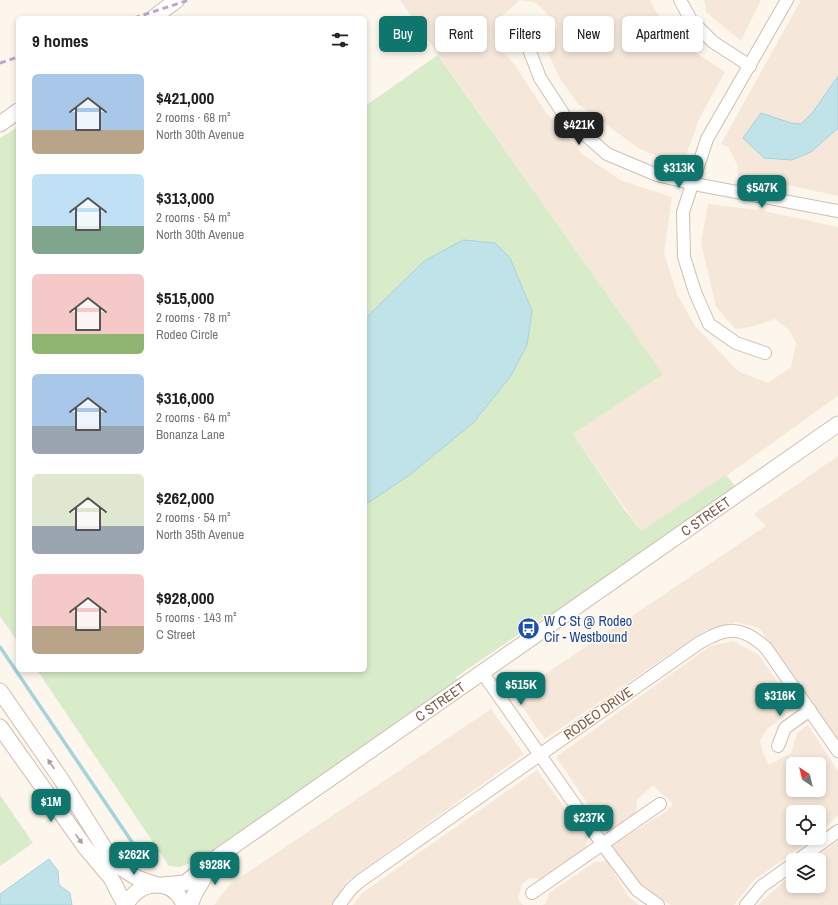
<!DOCTYPE html>
<html lang="en">
<head>
<meta charset="utf-8">
<style>
  :root { --surface:#fff; --page:#f2f2f2; --text:#202124; --muted:#757577; --accent:#0f766e }
  body { margin:0; font-family:"Archivo Narrow",sans-serif; background:var(--page); color:var(--text); height:100vh; display:flex; flex-direction:column; font-size:15px; white-space:nowrap }
  * { box-sizing:border-box; margin:0 }
  p { font-size:13px; color:var(--muted) }
  .icon { flex:none; width:22px; height:22px; fill:none; stroke:currentColor; stroke-width:2; stroke-linecap:round; stroke-linejoin:round }
  .map { position:relative; flex:1; overflow:hidden }
  .details { position:absolute; left:16px; top:16px; width:351px; height:656px; display:flex; flex-direction:column; background:var(--surface); border-radius:6px; box-shadow:0 2px 6px #0003 }
  .details>* { flex:none }
  .banner { position:absolute; left:379px; top:16px; width:380px; height:36px; display:flex; gap:8px }
  .needle { width:26px; rotate:325deg }
  .tools { position:absolute; left:786px; top:757px; display:grid; gap:8px }
  .tools a { display:grid; place-items:center; width:40px; height:40px; border-radius:6px; background:var(--surface); box-shadow:0 2px 6px #0003; font-size:20px }
  .price { position:absolute; translate:-50% -34px; padding:0 9px; border-radius:8px; background:var(--accent); color:#fff; font-size:13px; line-height:26px; filter:drop-shadow(0 1px 2px #0008) }
  .price::after { content:''; position:absolute; left:50%; top:24px; width:12px; height:9px; margin-left:-6px; background:inherit; clip-path:polygon(0 0,100% 0,50% 100%) }
  .price.active { background:#222; color:#fff }
  ul { padding:0; list-style:none }
  li { display:flex; align-items:center; gap:12px; height:100px; padding:0 16px }
  li span { display:grid; place-items:center; flex:none; width:112px; height:80px; border-radius:6px; color:#555 }
  li>.icon { margin-inline-start:auto }
  span .icon { width:48px; height:48px; fill:#fffc; stroke-width:1 }
  li b { font-size:17px }
  h2 { display:flex; justify-content:space-between; align-items:center; height:48px; padding:0 16px; font-size:17px }
  .tag { padding:0 14px; border-radius:6px; background:var(--surface); box-shadow:0 2px 6px #0003; font-size:14px; line-height:36px }
  .tag.active { background:var(--accent); color:#fff }
  .map>svg:first-child { display:block }
  .residential { fill:#f5e8da; fill-rule:evenodd }
  .green { fill:#d8ecc9 }
  .water { fill:#bfe3e8; stroke:#a5d3da }
  .lines { fill:none; stroke-linecap:round; stroke-linejoin:round }
  .stream { stroke:#a5d3da; stroke-width:3.5 }
  .minor-casing { stroke:#d1beb0; stroke-width:14 }
  .tertiary-casing { stroke:#d1beb0; stroke-width:17 }
  .minor { stroke:#fff; stroke-width:12 }
  .tertiary { stroke:#fff; stroke-width:15 }
  .rail { stroke:#b9a8c9; stroke-width:3; stroke-dasharray:6 4; stroke-linecap:butt }
  .oneway { fill:#af9d94 }
  .labels { text-anchor:middle; stroke-width:3; stroke-linejoin:round; paint-order:stroke }
  .street-label { font-size:14px; fill:#7a5c4d; stroke:#fffaf3 }
  .transit-label { font-size:14px; fill:#164399; stroke:#fffaf3; text-anchor:start }
</style>
</head>
<body>
<div class="map">
<svg width="838" height="905" viewBox="0 0 838 905">
  <rect width="100%" height="100%" fill="#fdf6ec"/>
  <g class="residential">
    <path d="M400,0H650L657,13L692,50L725,72L700,117L684,161L666,160L638,148L578,104L560,79L548,53L550,41L558,25L536,3L520,0L497,20L496,47L512,61L545,111L581,153L620,180L672,197L664,253L677,294L695,326L738,371L768,383L791,367L796,343L789,330L775,319L751,327L736,329L716,307L701,243L708,204L760,210L838,227V396L732,472L641,531L573,434L662,373Z"/>
    <path d="M704,0H761L741,41L706,12Z"/>
    <path d="M801,0H838V196L761,179L738,176L737,164L728,147L721,144Z"/>
    <path d="M838,456V739L759,628L736,622L704,631L545,739L514,695L766,526L754,514Z"/>
    <path d="M733,641L759,655L795,708L767,729L760,740L763,753L769,765L791,753L797,733L808,725L838,771V815L819,834V812H793V838H814L754,880L734,905H671L653,895L632,876L612,845L665,812L673,804L653,785L637,800L636,812L608,833L556,757L710,646ZM793,764H819V790H793Z"/>
    <path d="M491,709L524,754L345,883L332,905H214L230,884Z"/>
    <path d="M537,770L586,837L587,842L585,849L540,879L530,878L522,884L518,899L523,905H353L362,893Z"/>
    <path d="M838,841V905H758L793,873V886H819V860H811Z"/>
    <path d="M607,861L628,896L639,905H543L546,903L549,893L595,862Z"/>
  </g>
  <g class="green">
    <path d="M438,55L663,374L573,434L624,509L641,531L726,475L735,486L549,617L547,615L456,677L459,681L307,787L198,860L180,867L169,866L37,670H365V505L411,474L474,422L510,377L527,345L532,311L510,258L392,293L365,319V106Z"/>
    <path d="M18,127V642L0,616V138Z"/>
    <path d="M0,795L33,843L0,866Z"/>
  </g>
  <g class="water">
    <path d="M838,76V128L811,152L792,160L764,158L743,138L761,113L791,123L801,124L813,112Z"/>
    <path d="M463,240L495,243L510,258L532,311L527,345L510,377L474,422L411,474L365,505V319L424,261Z"/>
    <path d="M49,859L58,871L59,885L70,893L72,905H0V894Z"/>
  </g>
  <g class="lines">
    <path class="stream" d="M0,647L136,848"/>
    <defs>
      <g id="minor">
        <path d="M680,0L691,20L713,42L750,66"/>
        <path d="M525,39L540,78L566,118L607,154L657,175L694,184L838,211"/>
        <path d="M765,353L736,343L709,324L695,292L684,257L683,212L707,139L787,0"/>
        <path d="M482,672L603,845L637,890L658,905"/>
        <path d="M778,746L785,728L810,710"/>
        <path d="M798,860L838,831"/>
        <path d="M532,893L660,804"/>
        <path d="M339,905L351,889L360,881L699,643C727,627 741,625 766,648L838,751"/>
        <path d="M746,905L762,886L793,864"/>
      </g>
      <g id="tertiary">
        <path d="M153,18L177,0"/>
        <path d="M0,124L18,111"/>
        <path d="M0,691L61,779L110,857L123,869L137,878L157,885"/>
        <path d="M0,727L85,847L111,878L125,905"/>
        <path id="s1" d="M163,885L185,883L219,856L838,424"/>
        <path d="M126,905C138,880 173,877 184,905"/>
        <path d="M190,905L196,891L210,868"/>
      </g>
    </defs>
    <use href="#minor" class="minor-casing"/>
    <use href="#tertiary" class="tertiary-casing"/>
    <use href="#minor" class="minor"/>
    <use href="#tertiary" class="tertiary"/>
    <g class="rail">
      <path d="M134,18L189,0"/>
      <path d="M0,63L18,57"/>
    </g>
  </g>
  <defs><path id="oneway-solid" d="M-6-.8H1V-3.2L6.5 0L1 3.2V.8H-6Z"/></defs>
  <g class="oneway">
    <use href="#oneway-solid" transform="translate(51 764) rotate(-125)"/>
    <use href="#oneway-solid" transform="translate(79 839) rotate(54)"/>
  </g>
  <defs>
    <symbol id="bus-disc" viewBox="-11 -11 22 22"><circle r="9.5" fill="#1a4fb4" stroke="#fffaf3"/><path d="M-5-6H5V4H4V6H2V4H-2V6H-4V4H-5ZM-3.5-4V0h7V-4ZM-3.5 1.2v1.5H-2V1.2ZM2 1.2v1.5H3.5V1.2Z" fill="#fff"/></symbol>
  </defs>
  <g fill-rule="evenodd">
    <use href="#bus-disc" x="516" y="616" width="25" height="25"/>
  </g>
  <g class="labels">
    <g class="street-label">
      <text dy="5" stroke="none"><textPath href="#s1" startOffset="659">C STREET</textPath></text>
      <text dy="5" stroke="none"><textPath href="#s1" startOffset="335">C STREET</textPath></text>
      <text transform="translate(598 713) rotate(-35)" y="5">RODEO DRIVE</text>
    </g>
    <g class="transit-label">
      <text x="544" y="626">W C St @ Rodeo<tspan x="544" dy="16">Cir - Westbound</tspan></text>
    </g>
  </g>
</svg>
<div class="tools">
<a><svg class="needle" viewBox="-14 -14 28 28"><path d="M0-13l5 13h-10z" fill="#e53935"/><path d="M0 13l5-13h-10z" fill="#757577"/></svg></a>
<a><svg class="icon" aria-label="locate" viewBox="0 0 24 24"><circle cx="12" cy="12" r="6"/><path d="M12 2v4M12 18v4M2 12h4M18 12h4"/></svg></a>
<a><svg class="icon" aria-label="layers" viewBox="0 0 24 24"><path d="M12 4l9 5-9 5-9-5zM3 14l9 5 9-5"/></svg></a>
</div>
<b class="price active" style="left:579px;top:146px">$421K</b>
<b class="price" style="left:679px;top:189px">$313K</b>
<b class="price" style="left:762px;top:209px">$547K</b>
<b class="price" style="left:521px;top:706px">$515K</b>
<b class="price" style="left:780px;top:717px">$316K</b>
<b class="price" style="left:51px;top:823px">$1M</b>
<b class="price" style="left:589px;top:839px">$237K</b>
<b class="price" style="left:134px;top:876px">$262K</b>
<b class="price" style="left:215px;top:886px">$928K</b>
<div class="banner">
<a class="tag active">Buy</a>
<a class="tag">Rent</a>
<a class="tag">Filters</a>
<a class="tag">New</a>
<a class="tag">Apartment</a>
</div>
<section class="details">
<h2>9 homes<svg class="icon" aria-label="filters" viewBox="0 0 24 24"><path d="M4 7h16M4 17h16"/><circle cx="9" cy="7" r="2"/><circle cx="15" cy="17" r="2"/></svg></h2>
<ul>
<li><span style="background:linear-gradient(#a9c7e8 70%,#b9a48a 0)"><svg class="icon" aria-label="home" viewBox="0 0 24 24"><path d="M3 11l9-7 9 7M6 9v11h12V9"/></svg></span><div><b>$421,000</b><p>2 rooms · 68 m²</p><p>North 30th Avenue</p></div></li>
<li><span style="background:linear-gradient(#bfe0f5 65%,#7fa58c 0)"><svg class="icon" aria-label="home" viewBox="0 0 24 24"><path d="M3 11l9-7 9 7M6 9v11h12V9"/></svg></span><div><b>$313,000</b><p>2 rooms · 54 m²</p><p>North 30th Avenue</p></div></li>
<li><span style="background:linear-gradient(#f6c9c9 75%,#8fb573 0)"><svg class="icon" aria-label="home" viewBox="0 0 24 24"><path d="M3 11l9-7 9 7M6 9v11h12V9"/></svg></span><div><b>$515,000</b><p>2 rooms · 78 m²</p><p>Rodeo Circle</p></div></li>
<li><span style="background:linear-gradient(#a9c7e8 65%,#9aa5b1 0)"><svg class="icon" aria-label="home" viewBox="0 0 24 24"><path d="M3 11l9-7 9 7M6 9v11h12V9"/></svg></span><div><b>$316,000</b><p>2 rooms · 64 m²</p><p>Bonanza Lane</p></div></li>
<li><span style="background:linear-gradient(#dfe7d0 65%,#9aa5b1 0)"><svg class="icon" aria-label="home" viewBox="0 0 24 24"><path d="M3 11l9-7 9 7M6 9v11h12V9"/></svg></span><div><b>$262,000</b><p>2 rooms · 54 m²</p><p>North 35th Avenue</p></div></li>
<li><span style="background:linear-gradient(#f6c9c9 65%,#b9a48a 0)"><svg class="icon" aria-label="home" viewBox="0 0 24 24"><path d="M3 11l9-7 9 7M6 9v11h12V9"/></svg></span><div><b>$928,000</b><p>5 rooms · 143 m²</p><p>C Street</p></div></li>
</ul>
</section>
</div>
</body>
</html>
